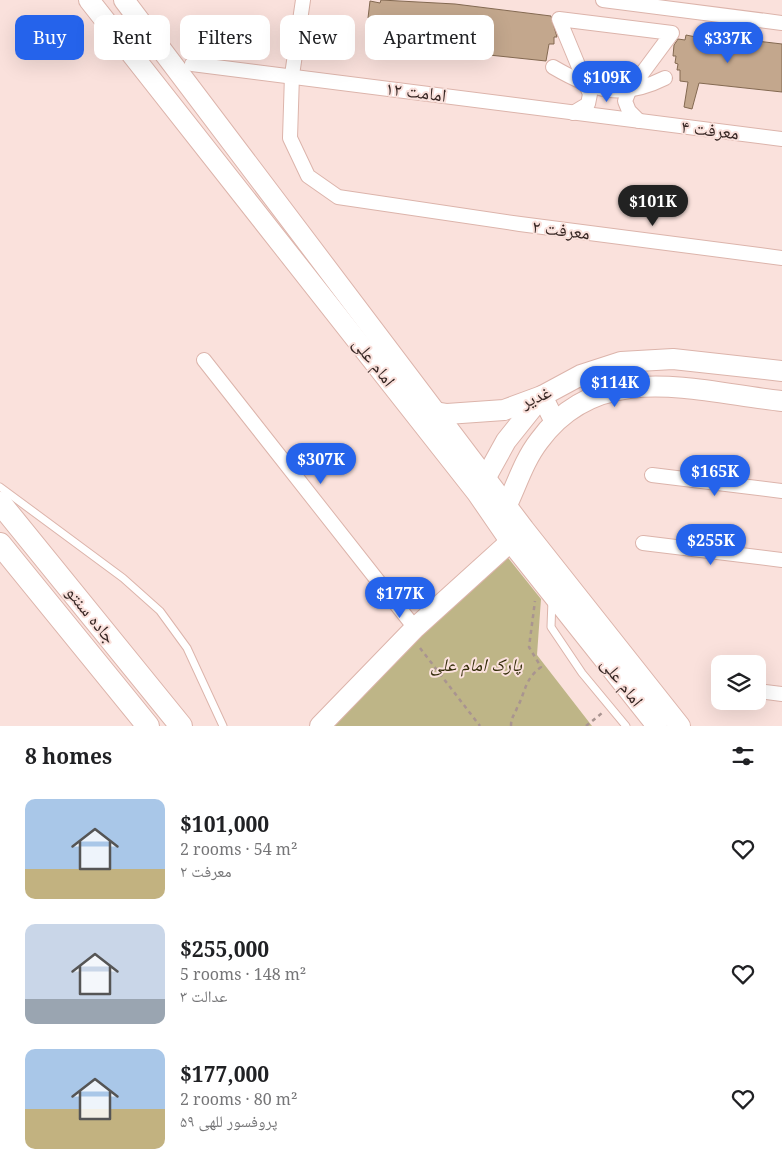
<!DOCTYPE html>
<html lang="en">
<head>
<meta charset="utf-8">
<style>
  :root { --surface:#fff; --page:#f2f2f2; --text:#202124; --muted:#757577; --accent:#2563eb }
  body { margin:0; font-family:"Noto Serif","Noto Naskh Arabic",serif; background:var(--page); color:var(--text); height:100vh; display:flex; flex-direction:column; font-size:19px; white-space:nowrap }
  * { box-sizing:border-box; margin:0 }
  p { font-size:16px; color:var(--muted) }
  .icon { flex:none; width:28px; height:28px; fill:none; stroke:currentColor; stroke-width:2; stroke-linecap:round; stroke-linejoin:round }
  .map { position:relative; height:726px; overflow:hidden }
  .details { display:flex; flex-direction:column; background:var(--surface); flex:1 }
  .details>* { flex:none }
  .top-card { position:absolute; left:15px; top:15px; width:500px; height:45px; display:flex; gap:10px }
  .fabs { position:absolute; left:711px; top:655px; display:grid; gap:10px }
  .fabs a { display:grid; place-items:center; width:55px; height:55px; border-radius:10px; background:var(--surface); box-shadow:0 5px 20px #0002; font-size:25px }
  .price { position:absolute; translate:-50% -42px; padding:0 11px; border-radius:18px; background:var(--accent); color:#fff; font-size:16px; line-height:32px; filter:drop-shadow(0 1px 2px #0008) }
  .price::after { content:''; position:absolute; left:50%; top:30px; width:15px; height:11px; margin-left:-8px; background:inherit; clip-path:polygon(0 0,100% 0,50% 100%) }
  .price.on { background:#222; color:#fff }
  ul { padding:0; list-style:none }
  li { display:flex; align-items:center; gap:15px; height:125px; padding:0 25px }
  li span { display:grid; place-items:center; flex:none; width:140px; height:100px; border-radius:10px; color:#555 }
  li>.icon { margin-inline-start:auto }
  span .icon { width:60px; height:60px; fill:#fffc; stroke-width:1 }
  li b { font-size:21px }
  h2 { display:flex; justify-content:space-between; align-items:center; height:60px; padding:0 25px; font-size:21px }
  .tag { padding:0 18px; border-radius:10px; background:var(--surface); box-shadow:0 5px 20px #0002; font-size:18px; line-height:45px }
  .tag.on { background:var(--accent); color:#fff }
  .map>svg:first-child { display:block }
  .green { fill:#beb587 }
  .building { fill:#c3a78d; stroke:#836951 }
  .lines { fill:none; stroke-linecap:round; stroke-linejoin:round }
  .lane-casing { stroke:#dcb4ab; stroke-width:9 }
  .street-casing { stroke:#dcb4ab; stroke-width:16 }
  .secondary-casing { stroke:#dcb4ab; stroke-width:22 }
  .primary-casing { stroke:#dcb4ab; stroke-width:24 }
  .path { stroke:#a99490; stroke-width:2.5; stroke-dasharray:4 4; stroke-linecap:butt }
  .lane { stroke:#fff; stroke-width:7 }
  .street { stroke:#fff; stroke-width:14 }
  .secondary { stroke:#fff; stroke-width:20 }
  .primary { stroke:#fff; stroke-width:22 }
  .labels { text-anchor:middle; stroke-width:4; stroke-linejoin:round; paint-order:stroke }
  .street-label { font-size:18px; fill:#372724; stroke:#fae1dc }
  .park-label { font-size:18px; font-style:italic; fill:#332c09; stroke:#fae1dc }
</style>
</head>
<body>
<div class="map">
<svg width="782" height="726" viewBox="0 0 782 726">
  <rect width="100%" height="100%" fill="#fae1dc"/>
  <path class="green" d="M505,554L541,599L537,655L592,726H327Z"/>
  <g class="building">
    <path d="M381,0L455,4L551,16L557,37H554V44H549L546,61L375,43V33H372L373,26L370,25L372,19L368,18L370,1L380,3Z"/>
    <path d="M697,34L782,44V92L699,83L692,109L684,107L688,82L680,81V70H677L678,64L675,63L676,56H673L674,45L678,39L685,40L686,35L696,37Z"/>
  </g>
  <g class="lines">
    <defs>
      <g id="lane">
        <path d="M0,487L123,578L160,611L187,648L223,726"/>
        <path d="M552,600L551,627L582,673L626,726"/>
      </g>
      <g id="street">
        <path d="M303,0L292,75L290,138L308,176L338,197L520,224L782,258"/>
        <path d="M603,0L782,23"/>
        <path d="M192,64L782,139"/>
        <path d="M553,67C594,91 621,100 665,78"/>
        <path d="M573,113L588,104L590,94L559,19L672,33L629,91L625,101L629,111L639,121"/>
        <path d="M204,360L415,628"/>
        <path d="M652,475L782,491"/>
        <path d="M643,543L782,560"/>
        <path d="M758,691L782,694"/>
      </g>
      <g id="secondary">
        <path d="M89,0L477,493L510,541L657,726"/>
        <path d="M124,0L524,529L680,726"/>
        <path d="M435,412L447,414L504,410L542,396L581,375L621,362L673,359L782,371"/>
        <path d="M480,488L506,441L542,396L555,422"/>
        <path d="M502,515C515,491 522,463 539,441C599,358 697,392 782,401"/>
        <path d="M320,726L415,628L520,533"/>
      </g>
      <g id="primary">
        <path d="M0,503L181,726"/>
        <path d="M0,544L148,726"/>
      </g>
    </defs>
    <use href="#lane" class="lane-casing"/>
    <use href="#street" class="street-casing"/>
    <use href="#secondary" class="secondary-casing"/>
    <use href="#primary" class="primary-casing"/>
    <g class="path">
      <path d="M420,648L480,726"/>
      <path d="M511,726C511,717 514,716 517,708C526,691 524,680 541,667L529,647L535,601"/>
      <path d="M586,726L602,713"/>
    </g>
    <use href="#lane" class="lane"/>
    <use href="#street" class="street"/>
    <use href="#secondary" class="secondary"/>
    <use href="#primary" class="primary"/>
  </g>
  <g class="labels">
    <g class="street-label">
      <text transform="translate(416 92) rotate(7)" y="6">امامت ۱۲</text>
      <text transform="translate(710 130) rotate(7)" y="6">معرفت ۴</text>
      <text transform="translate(561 230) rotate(7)" y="6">معرفت ۲</text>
      <text transform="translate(374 362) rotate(52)" y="6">امام علی</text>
      <text transform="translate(536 397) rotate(-23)" y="6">غدیر</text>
      <text transform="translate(91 615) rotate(51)" y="6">جاده سنتو</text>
      <text transform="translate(622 682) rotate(52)" y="6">امام علی</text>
    </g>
    <g class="park-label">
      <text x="476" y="671">پارک امام علی</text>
    </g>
  </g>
</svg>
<div class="fabs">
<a><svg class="icon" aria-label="layers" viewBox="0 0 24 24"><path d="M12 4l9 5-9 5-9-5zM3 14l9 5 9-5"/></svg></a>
</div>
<b class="price" style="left:728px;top:64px">$337K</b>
<b class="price" style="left:607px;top:103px">$109K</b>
<b class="price on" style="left:653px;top:227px">$101K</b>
<b class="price" style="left:615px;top:408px">$114K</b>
<b class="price" style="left:321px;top:485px">$307K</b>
<b class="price" style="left:715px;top:497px">$165K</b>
<b class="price" style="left:711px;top:566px">$255K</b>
<b class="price" style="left:400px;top:619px">$177K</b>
<div class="top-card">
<a class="tag on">Buy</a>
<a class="tag">Rent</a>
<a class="tag">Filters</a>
<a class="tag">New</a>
<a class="tag">Apartment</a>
</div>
</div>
<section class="details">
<h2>8 homes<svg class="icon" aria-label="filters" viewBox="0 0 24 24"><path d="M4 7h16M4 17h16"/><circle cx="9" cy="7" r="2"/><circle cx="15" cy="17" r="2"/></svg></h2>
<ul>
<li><span style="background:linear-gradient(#a9c7e8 70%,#c2b280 0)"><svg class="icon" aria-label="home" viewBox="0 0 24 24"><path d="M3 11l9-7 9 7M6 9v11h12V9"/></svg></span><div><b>$101,000</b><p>2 rooms · 54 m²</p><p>معرفت ۲</p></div><svg class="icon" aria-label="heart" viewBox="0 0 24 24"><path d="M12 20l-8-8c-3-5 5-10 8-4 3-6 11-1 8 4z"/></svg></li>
<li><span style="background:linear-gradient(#c9d6e8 75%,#9aa5b1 0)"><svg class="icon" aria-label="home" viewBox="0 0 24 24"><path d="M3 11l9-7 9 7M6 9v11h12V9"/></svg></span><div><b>$255,000</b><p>5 rooms · 148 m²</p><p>عدالت ۳</p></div><svg class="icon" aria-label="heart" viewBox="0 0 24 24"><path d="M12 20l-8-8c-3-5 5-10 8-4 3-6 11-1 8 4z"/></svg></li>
<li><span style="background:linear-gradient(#a9c7e8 60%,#c2b280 0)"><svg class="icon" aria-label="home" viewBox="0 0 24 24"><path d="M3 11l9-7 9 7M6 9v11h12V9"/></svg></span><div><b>$177,000</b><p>2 rooms · 80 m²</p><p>پروفسور للهی ۵۹</p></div><svg class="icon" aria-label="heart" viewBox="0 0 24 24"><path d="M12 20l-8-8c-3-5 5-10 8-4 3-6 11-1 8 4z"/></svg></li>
</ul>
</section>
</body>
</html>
